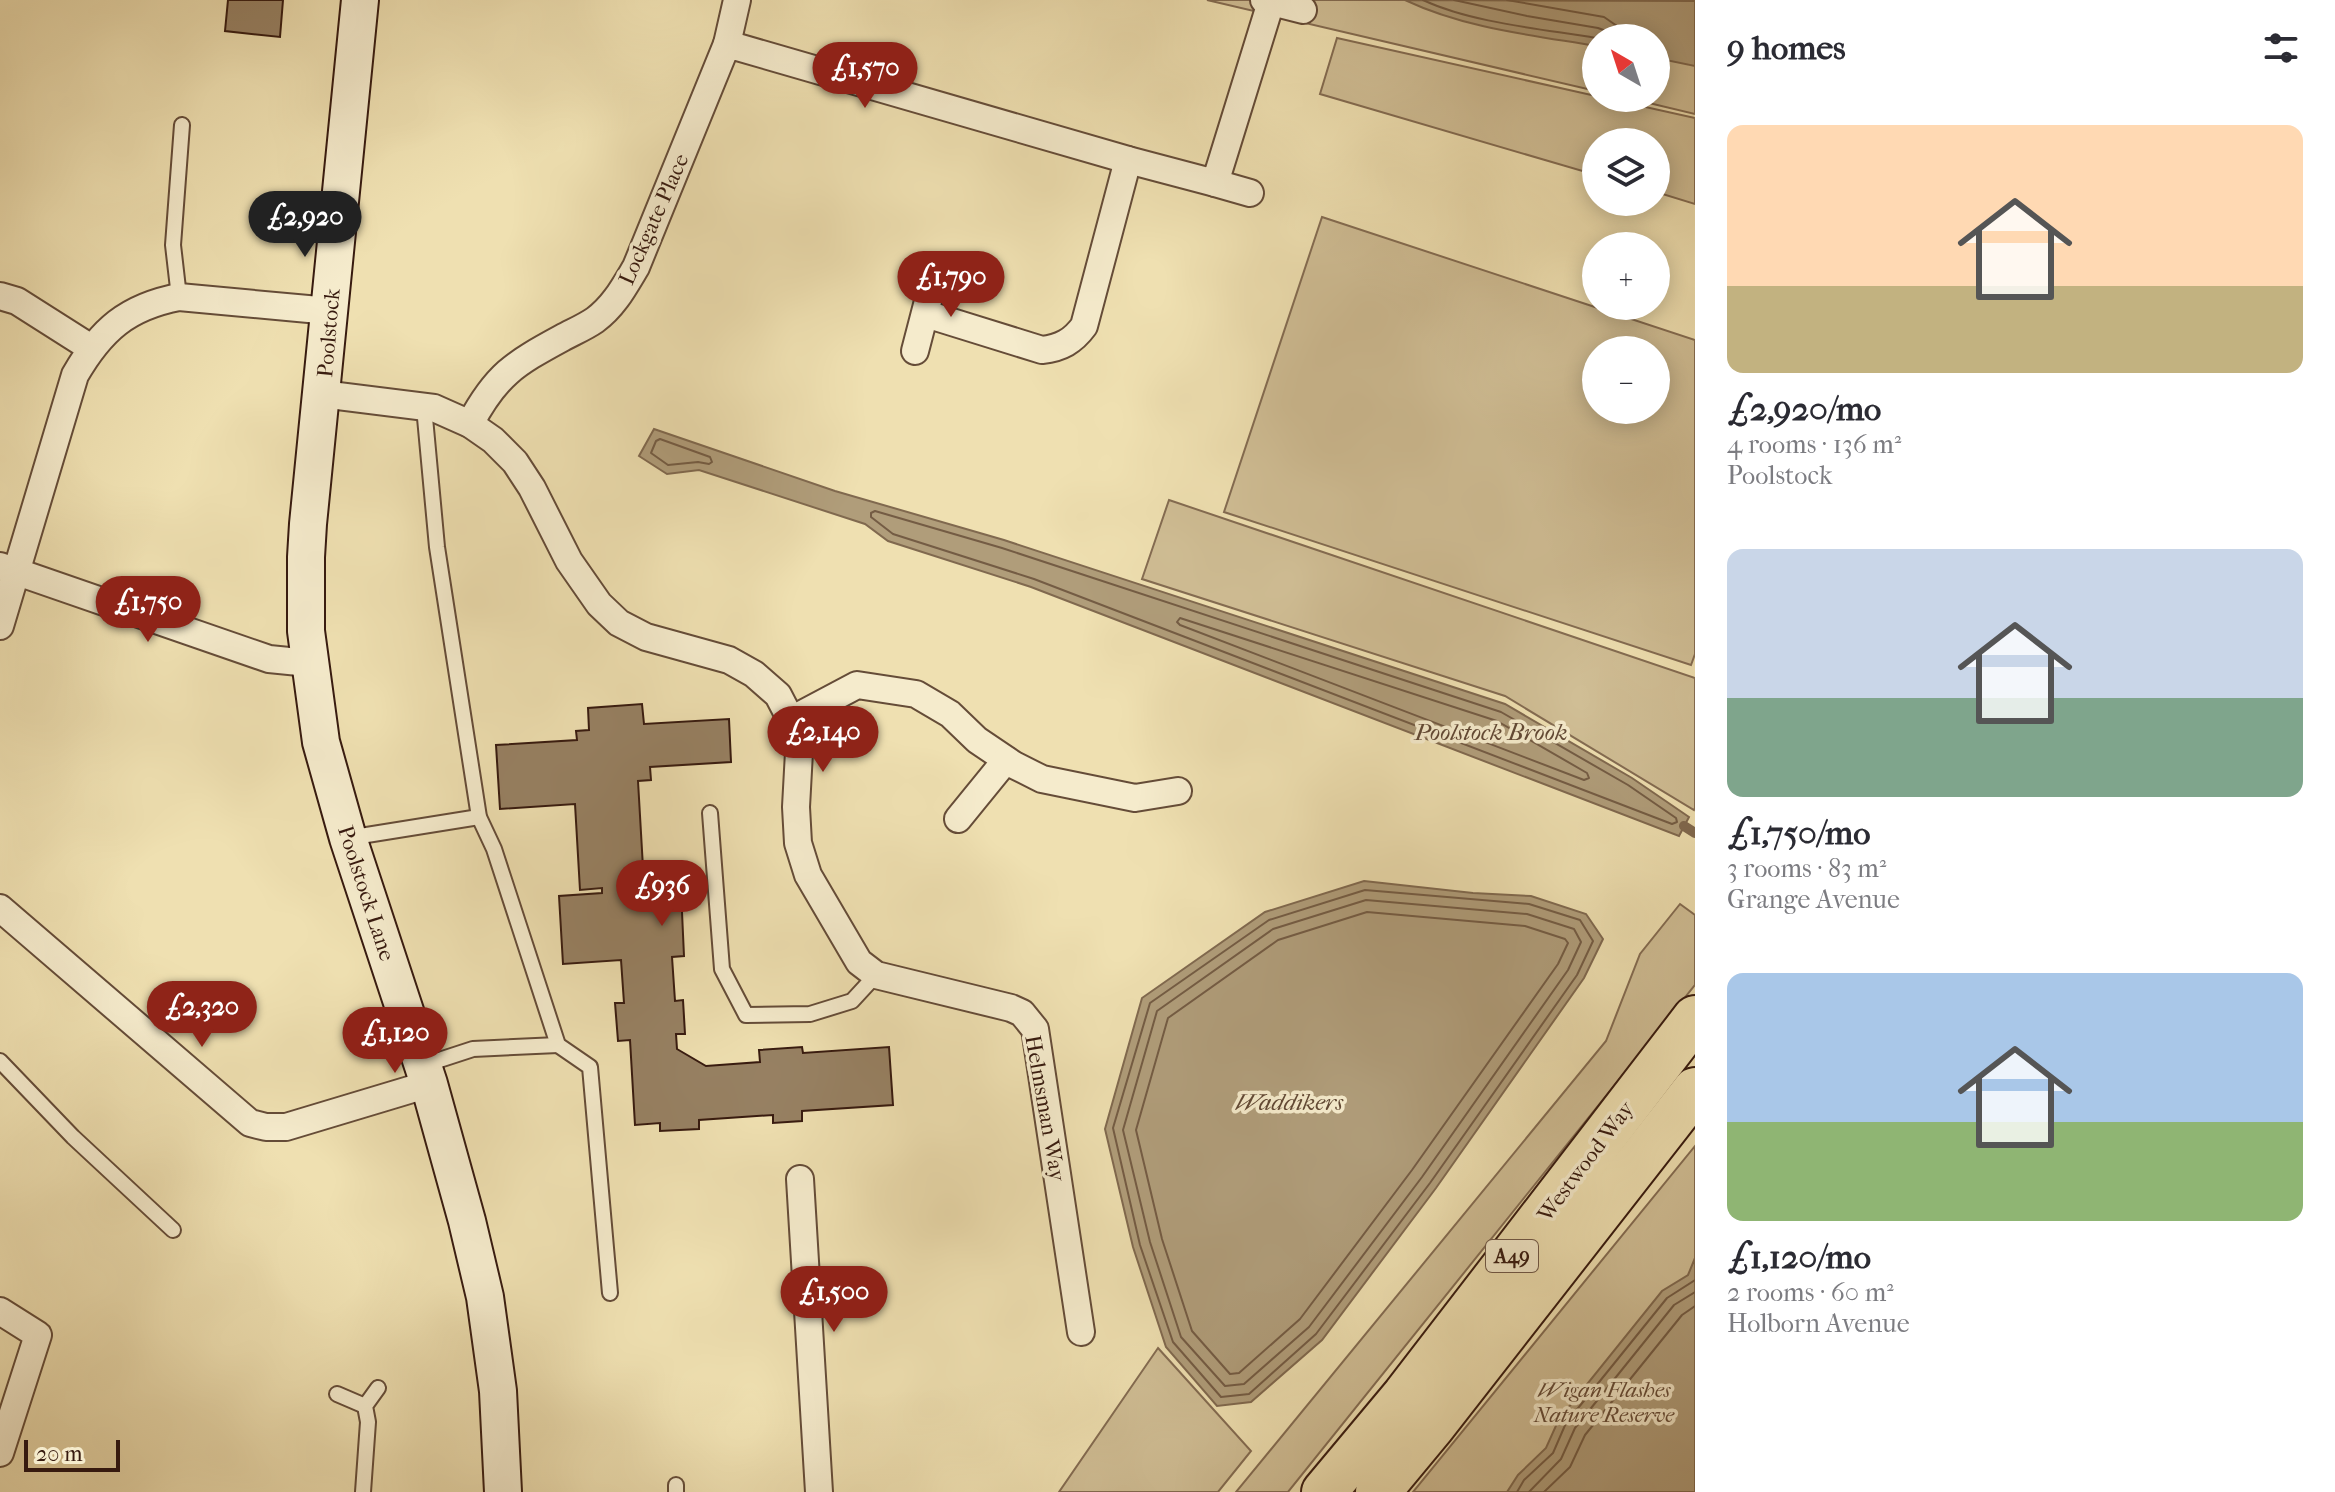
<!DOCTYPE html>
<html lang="en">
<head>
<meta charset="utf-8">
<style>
  :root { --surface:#fff; --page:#f2f2f3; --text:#2b2b33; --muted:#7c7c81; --accent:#8f2418 }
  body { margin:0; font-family:"IM FELL French Canon",serif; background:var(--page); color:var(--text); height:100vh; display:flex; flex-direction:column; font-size:30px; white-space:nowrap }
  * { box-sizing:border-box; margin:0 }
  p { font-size:26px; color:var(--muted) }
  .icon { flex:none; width:44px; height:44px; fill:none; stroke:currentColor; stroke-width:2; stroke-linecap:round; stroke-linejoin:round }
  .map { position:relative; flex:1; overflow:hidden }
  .sheet { display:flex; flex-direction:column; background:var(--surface); width:640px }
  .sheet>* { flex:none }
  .needle { width:52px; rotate:321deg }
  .controls { position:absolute; left:1582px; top:24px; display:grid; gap:16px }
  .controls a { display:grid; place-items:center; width:88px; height:88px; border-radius:50%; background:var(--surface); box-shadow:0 4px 20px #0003; font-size:40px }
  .scale { position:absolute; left:24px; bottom:20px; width:96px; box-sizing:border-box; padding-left:8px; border:4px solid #371a0f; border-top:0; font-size:22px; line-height:28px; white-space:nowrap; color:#371a0f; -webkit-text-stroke:6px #f5ebcc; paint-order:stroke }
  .price { position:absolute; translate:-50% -68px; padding:0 18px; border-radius:28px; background:var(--accent); color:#fff; font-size:26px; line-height:52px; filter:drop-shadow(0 2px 4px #0008) }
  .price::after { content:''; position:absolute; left:50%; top:48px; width:24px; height:18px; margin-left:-12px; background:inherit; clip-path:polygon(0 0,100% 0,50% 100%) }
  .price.selected { background:#222; color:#fff }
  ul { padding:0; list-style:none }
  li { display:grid; align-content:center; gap:16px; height:424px; padding:0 32px }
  li span { display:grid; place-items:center; height:248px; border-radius:16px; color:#555 }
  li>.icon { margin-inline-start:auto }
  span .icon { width:144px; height:144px; fill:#fffc; stroke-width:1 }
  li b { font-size:34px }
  h2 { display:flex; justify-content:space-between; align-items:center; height:96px; padding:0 32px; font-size:34px }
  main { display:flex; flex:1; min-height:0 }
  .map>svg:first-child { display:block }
  .green { fill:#d0be95; stroke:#846c52; stroke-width:2; fill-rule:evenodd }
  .water { fill:#b09d7a; stroke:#80694f; stroke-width:2 }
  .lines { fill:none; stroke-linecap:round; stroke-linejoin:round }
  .shore { stroke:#745c44; stroke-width:2 }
  .stream { stroke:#80694f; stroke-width:10 }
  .building { fill:#978163; stroke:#371a0f; stroke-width:2 }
  .lane-casing { stroke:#654c38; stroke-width:18 }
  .street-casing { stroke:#654c38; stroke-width:30 }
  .secondary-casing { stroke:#371a0f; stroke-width:40 }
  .highway-casing { stroke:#371a0f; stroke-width:48 }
  .lane { stroke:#f5ebcc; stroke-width:14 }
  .street { stroke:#f5ebcc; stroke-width:26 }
  .secondary { stroke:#f5ebcc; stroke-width:36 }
  .highway { stroke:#efe0b1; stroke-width:44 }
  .labels { text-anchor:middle; stroke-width:7; stroke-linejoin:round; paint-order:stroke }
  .shield { fill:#f5ebcc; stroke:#705948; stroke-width:2 }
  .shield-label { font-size:20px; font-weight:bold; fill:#371a0f }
  .street-label { font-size:22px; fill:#371a0f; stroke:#f5ebcc }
  .park-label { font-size:22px; font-style:italic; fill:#654b37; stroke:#f5ebcc }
  .water-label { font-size:24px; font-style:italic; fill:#614834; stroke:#f5ebcc }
</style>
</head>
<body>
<main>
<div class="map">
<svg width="1695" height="1492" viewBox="0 0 1695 1492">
  <rect width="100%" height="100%" fill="#efe0b1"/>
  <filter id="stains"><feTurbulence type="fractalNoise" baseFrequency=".0025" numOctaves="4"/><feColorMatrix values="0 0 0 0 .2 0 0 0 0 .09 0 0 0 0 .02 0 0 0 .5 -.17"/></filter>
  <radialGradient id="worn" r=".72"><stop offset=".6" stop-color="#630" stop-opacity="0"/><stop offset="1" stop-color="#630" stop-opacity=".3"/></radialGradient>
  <g class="green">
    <path d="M1207,0H1695V114L1628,98H1656V38H1596V91Z"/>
    <path d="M1337,38L1596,96V98H1605L1695,118V204L1656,192V142H1596V175L1320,94Z"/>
    <path d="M1322,217L1695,340V654L1691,665L1224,512ZM1656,350V410H1596V350Z"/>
    <path d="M1169,500L1695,678V808L1694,810L1505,696L1142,579Z"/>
    <path d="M1680,904L1695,915V985L1288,1492H1236L1606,1041L1640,954Z"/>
    <path d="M1695,1146V1492H1413Z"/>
    <path d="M1158,1348L1251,1451L1218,1492H1059Z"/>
  </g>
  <g class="water">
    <path d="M1405,0L1695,1V66L1656,58V38H1596V46C1531,35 1464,28 1405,0Z"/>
    <path d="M654,429L835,491L1004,540L1505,704L1632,778L1689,817L1679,836L1031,587L888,541L865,524L699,470L667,474L639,456Z"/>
    <path d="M1364,881L1473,893L1531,896L1586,914L1603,939L1584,978L1436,1188L1322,1340L1251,1402L1217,1406L1166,1347L1133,1247L1105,1129L1142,998L1265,912Z"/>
    <path d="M1695,1258V1492H1507L1518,1475L1546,1448L1559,1419L1662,1291L1688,1275Z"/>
  </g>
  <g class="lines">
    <g class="shore">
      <path d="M1423,0C1472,23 1543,29 1596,38"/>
      <path d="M1454,0L1527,16L1598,28L1606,31L1611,38"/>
      <path d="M1507,0L1604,17L1617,26L1624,38"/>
      <path d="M660,439L710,457L712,462L709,464L698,462L668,465L651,453L656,441Z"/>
      <path d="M875,511L1002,548L1501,712L1628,785L1676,818L1677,822L1672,824L1034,579L893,534L871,517V513Z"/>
      <path d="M1180,618L1497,721L1587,773L1589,778L1584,780L1180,625L1177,622Z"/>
      <path d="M1365,890L1529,904L1580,920L1593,941L1577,975L1430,1183L1316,1334L1249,1394L1221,1397L1173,1342L1140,1245L1113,1128L1150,1003L1269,920Z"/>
      <path d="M1366,900L1527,914L1574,929L1581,942L1568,970L1422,1177L1309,1327L1244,1384L1225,1386L1181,1337L1150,1242L1123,1130L1157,1011L1273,929Z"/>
      <path d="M1367,912L1525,926L1565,939L1568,943L1558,964L1412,1170L1300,1319L1239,1373L1230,1374L1192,1331L1162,1239L1136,1130L1168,1018L1278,940Z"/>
      <path d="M1517,1492L1524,1480L1553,1453L1566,1423L1667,1298L1695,1280"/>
      <path d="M1529,1492L1561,1459L1575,1428L1674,1305L1695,1292"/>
      <path d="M1544,1492L1570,1467L1585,1435L1682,1315L1695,1306"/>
    </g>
    <path class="stream" d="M1684,826L1695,833"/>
  </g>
  <g class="building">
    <path d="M228,0H283L280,37L225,31Z"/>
    <path d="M642,704L644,724L729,719L731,762L650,767L651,780L638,781L644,885H635V893L681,890L684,956L672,957L675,1001L683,1000L685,1034H676L677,1049L706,1066L760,1062L759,1050L802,1047L803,1053L889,1047L893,1105L802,1111V1121L773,1123V1115L699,1120V1129L660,1131V1123L635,1125L630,1040L618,1041L615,1003H624L621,960L563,964L559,896L602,893V888L580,890L575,804L500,809L496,745L577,740L576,731L589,730L588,708Z"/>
  </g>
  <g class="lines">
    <defs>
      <g id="lane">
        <path d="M179,297L173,245L182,125"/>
        <path d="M424,407L437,547L479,817L494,849L558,1045L590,1067L610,1293"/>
        <path d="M710,813L722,969L746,1015L810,1014L852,1001L876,975"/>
        <path d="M348,838L479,817"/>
        <path d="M0,1061L73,1137L173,1230"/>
        <path d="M424,1065L473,1049L558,1045"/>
        <path d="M337,1394L365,1406"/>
        <path d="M676,1485V1492"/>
        <path d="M363,1492L368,1422L365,1406L378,1388"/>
      </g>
      <g id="street">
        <path d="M1264,0L1303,10"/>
        <path d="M727,44L737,0"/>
        <path d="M1215,183L1250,193"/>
        <path d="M0,296L17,301L91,348"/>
        <path d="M926,314L1042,350C1061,348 1073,341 1084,326L1128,160"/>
        <path d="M915,351L935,274"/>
        <path d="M322,394L434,408L470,424L493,440L515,462L532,488L569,561L599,604L619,623L646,637L729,660L754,674L778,695L791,720L799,752L796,807L798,843L808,875L859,962L876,975L1011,1008L1022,1013L1035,1029L1081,1332"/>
        <path d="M470,424C496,375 514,364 562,338C573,332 585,327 595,320C614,306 624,287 636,267L727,44L1128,160L1215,183L1271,2"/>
        <path d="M0,566L269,659L309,663"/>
        <path d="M0,626L75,375C101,330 127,307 179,297L330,311"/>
        <path d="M791,720L857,685L916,694L950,714L977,740L1014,765L1042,779L1135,798L1178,791"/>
        <path d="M958,819L1006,760"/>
        <path d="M0,908L250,1123L266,1127H286L429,1084"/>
        <path d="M800,1179L819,1492"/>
        <path d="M0,1311L38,1335L0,1453"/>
      </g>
      <path id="secondary" d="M360,0L308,524L306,557V631L321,742L348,838L429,1084L467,1221L485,1297L498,1391L503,1492"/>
      <g id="highway">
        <path d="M1324,1492L1405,1395L1695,1018"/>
        <path d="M1378,1492L1432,1427L1695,1090"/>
      </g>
    </defs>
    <use href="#lane" class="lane-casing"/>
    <use href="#street" class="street-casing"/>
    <use href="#secondary" class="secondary-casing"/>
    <use href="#highway" class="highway-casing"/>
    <use href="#lane" class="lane"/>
    <use href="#street" class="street"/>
    <use href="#secondary" class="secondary"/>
    <use href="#highway" class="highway"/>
  </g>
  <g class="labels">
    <rect class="shield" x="1486" y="1240" width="52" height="32" rx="6"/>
    <g class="shield-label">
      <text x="1512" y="1263">A49</text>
    </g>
    <g class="street-label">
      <text transform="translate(653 219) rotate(-66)" y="8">Lockgate Place</text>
      <text transform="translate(328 333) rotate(-85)" y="8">Poolstock</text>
      <text transform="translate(367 893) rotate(72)" y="8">Poolstock Lane</text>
      <text transform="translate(1046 1108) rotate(80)" y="8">Helmsman Way</text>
      <text transform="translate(1585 1161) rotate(-53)" y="8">Westwood Way</text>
    </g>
    <g class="park-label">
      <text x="1604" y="1397">Wigan Flashes<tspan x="1604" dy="25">Nature Reserve</tspan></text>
    </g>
    <g class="water-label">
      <text x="1491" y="740">Poolstock Brook</text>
      <text x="1289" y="1110">Waddikers</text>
    </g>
  </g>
  <rect width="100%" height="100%" filter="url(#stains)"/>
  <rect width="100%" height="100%" fill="url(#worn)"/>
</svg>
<div class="controls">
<a><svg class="needle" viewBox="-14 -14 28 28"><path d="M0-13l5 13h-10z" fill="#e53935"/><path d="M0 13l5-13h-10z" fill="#7c7c81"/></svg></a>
<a><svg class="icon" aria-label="layers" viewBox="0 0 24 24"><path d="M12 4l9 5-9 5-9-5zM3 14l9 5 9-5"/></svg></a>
<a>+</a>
<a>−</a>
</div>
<div class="scale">20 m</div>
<b class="price" style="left:865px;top:110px">£1,570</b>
<b class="price selected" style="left:305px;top:259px">£2,920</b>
<b class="price" style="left:951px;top:319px">£1,790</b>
<b class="price" style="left:148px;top:644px">£1,750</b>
<b class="price" style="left:823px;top:774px">£2,140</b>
<b class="price" style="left:662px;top:928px">£936</b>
<b class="price" style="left:202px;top:1049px">£2,320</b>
<b class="price" style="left:395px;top:1075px">£1,120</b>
<b class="price" style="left:834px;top:1334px">£1,500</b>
</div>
<section class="sheet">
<h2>9 homes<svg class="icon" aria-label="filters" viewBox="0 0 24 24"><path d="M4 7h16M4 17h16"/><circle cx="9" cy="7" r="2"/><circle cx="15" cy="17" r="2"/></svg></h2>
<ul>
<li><span style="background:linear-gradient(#ffd9b3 65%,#c2b280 0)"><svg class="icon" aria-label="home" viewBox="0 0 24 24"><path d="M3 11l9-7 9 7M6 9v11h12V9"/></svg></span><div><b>£2,920/mo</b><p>4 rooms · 136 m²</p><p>Poolstock</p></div></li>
<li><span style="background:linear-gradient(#c9d6e8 60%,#7fa58c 0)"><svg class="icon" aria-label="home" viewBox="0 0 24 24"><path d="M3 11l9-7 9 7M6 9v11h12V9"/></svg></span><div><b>£1,750/mo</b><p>3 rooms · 83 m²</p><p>Grange Avenue</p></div></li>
<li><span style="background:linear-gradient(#a9c7e8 60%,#8fb573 0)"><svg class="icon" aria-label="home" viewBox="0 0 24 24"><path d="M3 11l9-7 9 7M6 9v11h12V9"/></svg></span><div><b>£1,120/mo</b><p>2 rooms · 60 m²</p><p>Holborn Avenue</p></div></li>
</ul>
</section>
</main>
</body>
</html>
